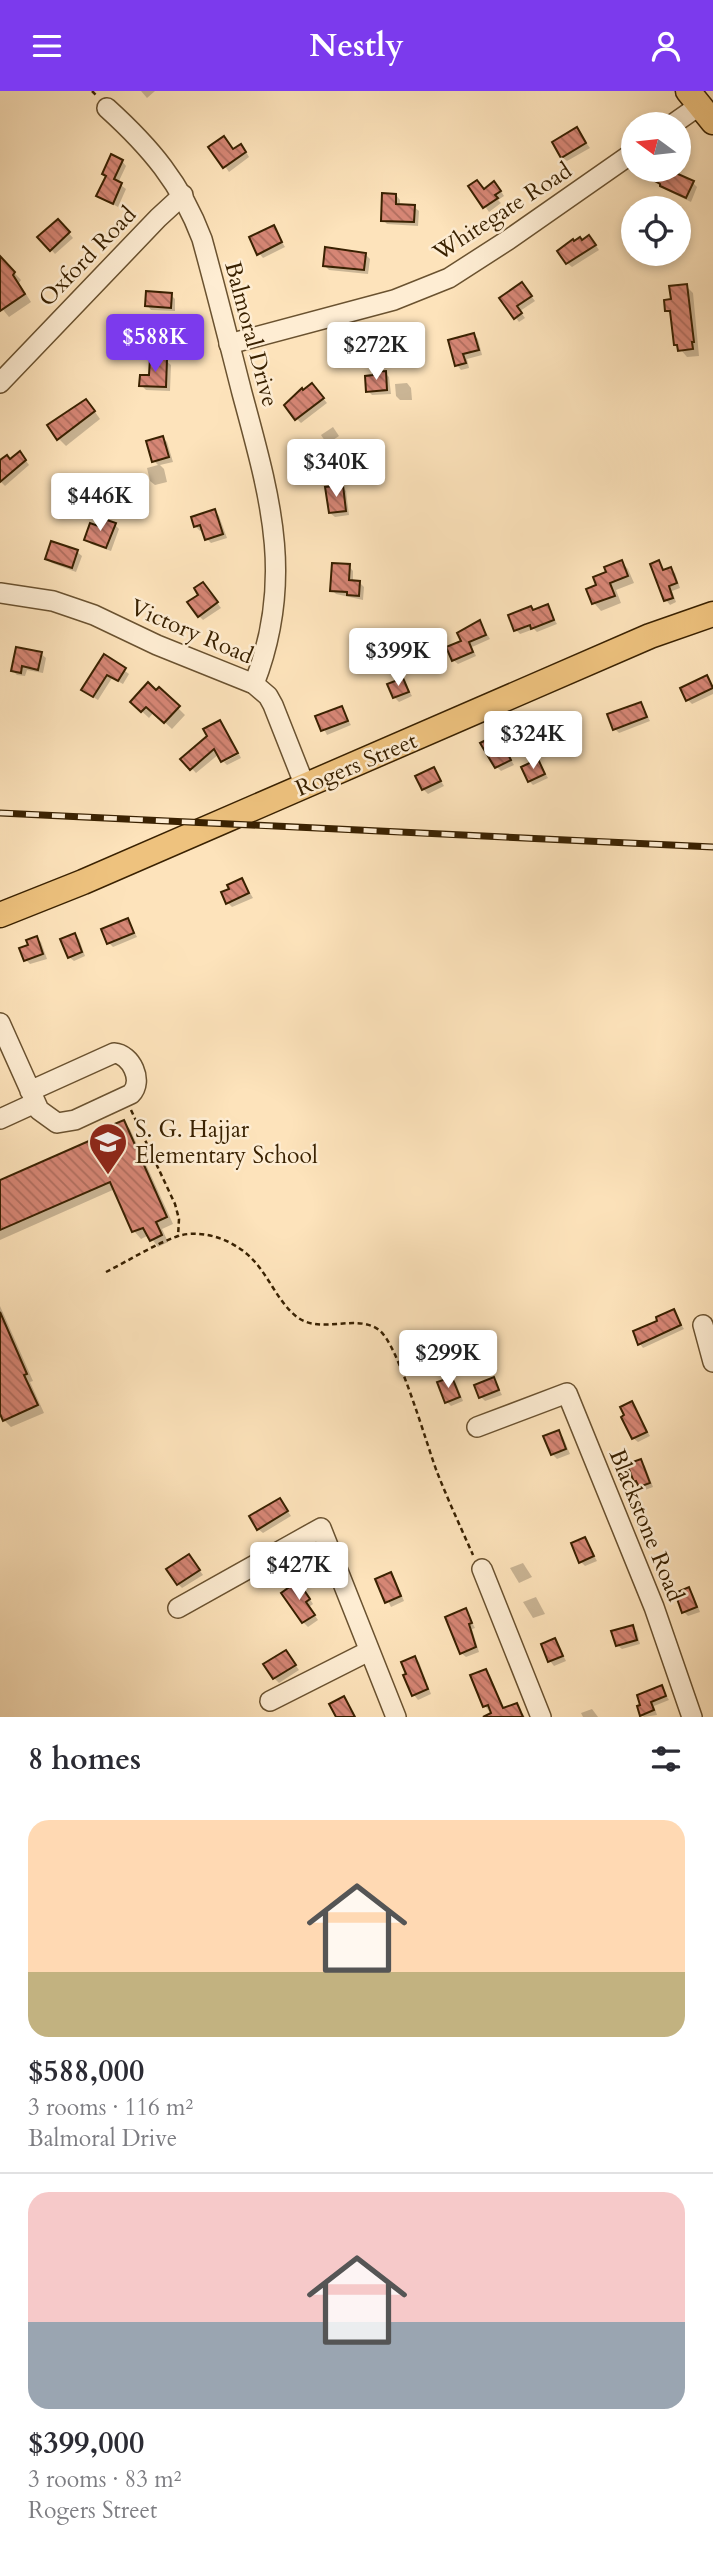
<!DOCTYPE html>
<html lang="en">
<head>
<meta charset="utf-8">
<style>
  :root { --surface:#fff; --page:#f7f7f7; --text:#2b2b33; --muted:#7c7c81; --line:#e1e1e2; --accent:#7c3aed }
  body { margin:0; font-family:Cardo,serif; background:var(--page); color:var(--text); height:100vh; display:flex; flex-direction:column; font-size:26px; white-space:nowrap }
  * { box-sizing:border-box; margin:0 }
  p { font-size:23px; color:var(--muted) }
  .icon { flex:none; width:38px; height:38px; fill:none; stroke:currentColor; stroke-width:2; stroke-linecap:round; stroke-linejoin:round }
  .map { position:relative; height:1626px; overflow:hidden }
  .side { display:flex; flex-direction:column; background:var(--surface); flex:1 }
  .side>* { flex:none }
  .needle { width:46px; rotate:285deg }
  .tools { position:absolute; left:621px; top:21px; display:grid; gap:14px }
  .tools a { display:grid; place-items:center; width:70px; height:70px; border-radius:50%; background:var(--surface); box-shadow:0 4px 10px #0003; font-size:35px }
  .price { position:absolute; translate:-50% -60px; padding:0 16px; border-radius:7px; background:#fff; color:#222; font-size:23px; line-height:46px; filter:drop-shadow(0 2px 4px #0008) }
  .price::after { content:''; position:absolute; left:50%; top:42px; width:21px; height:16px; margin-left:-10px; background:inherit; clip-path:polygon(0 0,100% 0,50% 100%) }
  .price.on { background:var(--accent); color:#fff }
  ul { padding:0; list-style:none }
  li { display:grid; align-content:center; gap:14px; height:371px; padding:0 28px }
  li+li { border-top:2px solid var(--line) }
  li span { display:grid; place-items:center; height:217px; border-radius:21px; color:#555 }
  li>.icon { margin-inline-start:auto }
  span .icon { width:126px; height:126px; fill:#fffc; stroke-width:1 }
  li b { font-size:30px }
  h2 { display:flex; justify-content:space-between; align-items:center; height:84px; padding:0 28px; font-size:30px }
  header { display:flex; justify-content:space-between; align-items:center; height:91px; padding:0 28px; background:var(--accent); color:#fff; font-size:32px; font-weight:700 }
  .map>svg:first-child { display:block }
  .shadow { fill:#0003 }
  .building { fill:url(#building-back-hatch); stroke:#392101; stroke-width:2 }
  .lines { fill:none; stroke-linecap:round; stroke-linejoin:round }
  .minor-casing { stroke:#6a5230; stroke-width:22 }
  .major-casing { stroke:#392101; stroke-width:27 }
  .path { stroke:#392101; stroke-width:2.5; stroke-dasharray:5 3.5; stroke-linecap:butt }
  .minor { stroke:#feedd3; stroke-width:19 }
  .major { stroke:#eec27e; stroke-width:24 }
  .rail-casing { stroke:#392101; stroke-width:7 }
  .rail { stroke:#feedd3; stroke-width:4.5; stroke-dasharray:13; stroke-linecap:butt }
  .labels { text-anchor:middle; stroke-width:5; stroke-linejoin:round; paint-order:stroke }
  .street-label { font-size:23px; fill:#392101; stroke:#feedd3 }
  .poi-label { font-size:23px; fill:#392101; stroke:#feedd3; text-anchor:start }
</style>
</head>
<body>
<header><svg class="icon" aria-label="menu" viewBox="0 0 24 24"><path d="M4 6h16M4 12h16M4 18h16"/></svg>Nestly<svg class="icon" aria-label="person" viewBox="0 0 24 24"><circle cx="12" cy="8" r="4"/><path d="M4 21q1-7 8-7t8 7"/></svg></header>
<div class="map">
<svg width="713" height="1626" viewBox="0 0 713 1626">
  <defs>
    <pattern id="building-back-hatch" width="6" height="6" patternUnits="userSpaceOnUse" patternTransform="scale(1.75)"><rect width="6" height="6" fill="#d68675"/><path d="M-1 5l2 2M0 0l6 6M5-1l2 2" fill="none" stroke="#af6d5e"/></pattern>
  </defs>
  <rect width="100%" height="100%" fill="#fde3bb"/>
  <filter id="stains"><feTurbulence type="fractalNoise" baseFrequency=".00286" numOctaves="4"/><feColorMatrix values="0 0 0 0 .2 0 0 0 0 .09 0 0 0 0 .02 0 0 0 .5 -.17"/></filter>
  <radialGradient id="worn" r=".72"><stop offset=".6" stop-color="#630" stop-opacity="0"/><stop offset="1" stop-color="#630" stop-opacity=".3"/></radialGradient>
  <g class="shadow">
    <path d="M141,0H155L147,7Z"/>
    <path d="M576,38L590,57L567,70L562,66Z"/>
    <path d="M224,47L234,59H245L249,66L229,81L211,56Z"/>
    <path d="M122,70L126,75L118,92L126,98L118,116L98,105Z"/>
    <path d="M657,90L693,92L697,96L691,111L666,99Z"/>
    <path d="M471,96L484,99L499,97L504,105L498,109L501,112L489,121Z"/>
    <path d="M396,104L400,109V115L414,116L419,120L418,135L387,133L383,129Z"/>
    <path d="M58,130L73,147L55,163L40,146Z"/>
    <path d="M273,136L285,156L263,167L259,162Z"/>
    <path d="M593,150L599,159L572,176L567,172Z"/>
    <path d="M365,163L370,168L368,183L329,179L324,174Z"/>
    <path d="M0,167L21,189L19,192L31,211L9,226L0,215Z"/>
    <path d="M686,195L693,202L699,265L687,266L676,253L672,225L667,219L672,209Z"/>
    <path d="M526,198L535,210L520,220L525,227L519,231L501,207Z"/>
    <path d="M171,204L175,208V220L151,219L147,214Z"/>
    <path d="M474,244L478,248L482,264L467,268L469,277L461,279L457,274Z"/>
    <path d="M166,270L171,274L170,300L146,299L141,294Z"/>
    <path d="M385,282L389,286L391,303L372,304L368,300Z"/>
    <path d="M407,292L411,297L412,309H400L396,305L395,293Z"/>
    <path d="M316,299L327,312L301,332L297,328Z"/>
    <path d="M93,318L100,328L66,355L59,348Z"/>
    <path d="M333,336L339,345L327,353L321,344Z"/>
    <path d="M163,347L167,351L173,371L160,374L164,378L167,391L155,394L150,390L147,377L158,374L154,370Z"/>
    <path d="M24,367L29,374L5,395L0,390V371Z"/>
    <path d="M342,396L346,400L349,424L335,426L330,422Z"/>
    <path d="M215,420L219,425L227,447L211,452L207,448L204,438L200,440L195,435Z"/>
    <path d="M115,434L119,438L111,460L91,453L86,448Z"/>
    <path d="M77,461L82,465L76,481L52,472L47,468Z"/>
    <path d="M621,471L628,478L634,492L616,499L621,512L601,520L594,512L588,499L599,494L608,482Z"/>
    <path d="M659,471L665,480L670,478L675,482L680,497L672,500L676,511L670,514L666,509Z"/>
    <path d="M349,475L353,480V491H359L364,496L363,509L336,503L332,499Z"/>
    <path d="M207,498L221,517L203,529L199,525Z"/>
    <path d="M547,515L557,533L537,541L534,538L520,543L516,539L534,520Z"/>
    <path d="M480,531L490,548L472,556L476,565L458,573L453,569L463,551Z"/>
    <path d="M41,563L46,567L43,582L27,579L25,585L17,584L12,579Z"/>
    <path d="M104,565L129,583L123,593L112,587L98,609L88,603Z"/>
    <path d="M707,586L713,595V603L692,613L688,609Z"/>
    <path d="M403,589L412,605L399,611L394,606Z"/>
    <path d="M132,611L178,617L185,624L172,638L154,621L149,627Z"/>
    <path d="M641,613L650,630L619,642L615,638Z"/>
    <path d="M341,617L351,634L327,644L318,626Z"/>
    <path d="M220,631L238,660L222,669L219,663L196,682L183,668L209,645Z"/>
    <path d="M497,645L514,674L501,680L497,676Z"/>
    <path d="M239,663L241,667L227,674L224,671Z"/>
    <path d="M538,670L548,687L533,694L529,690Z"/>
    <path d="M434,678L444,695L428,703L423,698Z"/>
    <path d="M242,789L253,807L232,816L228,812Z"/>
    <path d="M128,829L137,846L113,856L109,852Z"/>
    <path d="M74,844L79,848L85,865L74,870L69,866Z"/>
    <path d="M37,847L41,851L47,868L30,873L26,869L30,855Z"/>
    <path d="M123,1031L130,1038L173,1133L162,1138L168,1151L158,1156L149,1144L141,1148L134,1140L115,1098L0,1149V1091L100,1047Z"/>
    <path d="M0,1215L33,1290L30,1291L44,1322L11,1336L4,1329L0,1319Z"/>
    <path d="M673,1220L684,1238L643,1257L640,1253Z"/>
    <path d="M451,1288L456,1292L463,1310L451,1315L447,1311Z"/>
    <path d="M494,1288L502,1304L485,1310L481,1306Z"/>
    <path d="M632,1312L650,1345L638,1351L633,1347Z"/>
    <path d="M558,1341L563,1346L570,1363L557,1368L552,1363Z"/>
    <path d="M640,1370L645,1375L653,1396L645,1399L635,1390Z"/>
    <path d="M280,1409L291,1425L263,1442L258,1438Z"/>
    <path d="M585,1448L597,1470L585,1475L581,1471Z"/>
    <path d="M193,1470L203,1484L182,1497L178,1493Z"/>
    <path d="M523,1472L532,1486L519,1492L510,1477Z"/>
    <path d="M390,1483L395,1488L404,1510L391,1516L377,1489Z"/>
    <path d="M303,1497L313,1513L309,1516L318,1529L308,1536L303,1531Z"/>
    <path d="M689,1498L693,1503L700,1521L688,1525L684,1521Z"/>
    <path d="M536,1506L545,1523L533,1527L523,1511Z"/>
    <path d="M466,1520L475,1537L472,1538L479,1561L466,1566L461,1562Z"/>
    <path d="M632,1536L637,1541L640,1553L622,1558L617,1554Z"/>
    <path d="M555,1549L566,1570L554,1575L550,1570Z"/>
    <path d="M286,1561L299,1579L279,1592L274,1587Z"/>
    <path d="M414,1567L419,1571L431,1603L418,1609L414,1604L406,1585Z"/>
    <path d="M486,1580L490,1584L504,1619L517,1614L525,1626H495L492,1618L489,1620L485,1615Z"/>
    <path d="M661,1596L669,1609L654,1615L657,1624L644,1626L642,1624L643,1614Z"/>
    <path d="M592,1618L598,1626H583L581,1622Z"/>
  </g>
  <g class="building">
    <path d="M577,36L586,52L561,67L552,51Z"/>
    <path d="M224,45L233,58L241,53L246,61L223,77L208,56Z"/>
    <path d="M111,63L123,69L114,88L122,92L113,113L96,105L106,85L102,83Z"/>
    <path d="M660,79H669L694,90L686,107L660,95V93L655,90Z"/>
    <path d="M477,89L484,98L494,90L501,100L495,104L498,107L483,117L468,95Z"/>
    <path d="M382,102L396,103V113L415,114L414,131L381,130Z"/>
    <path d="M58,128L70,141L50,160L37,146Z"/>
    <path d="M274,134L282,151L257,164L249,146Z"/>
    <path d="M589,144L596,154L566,173L557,160L573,148L574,150L580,146L582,149Z"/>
    <path d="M325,156L366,162L364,179L323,175Z"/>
    <path d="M0,165L15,181L13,184L25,203L0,220Z"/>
    <path d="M522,191L532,205L517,215L522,222L514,228L499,207Z"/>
    <path d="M687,193L694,251H692L693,258L678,260L677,254H674L670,220H665L664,209L671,208L669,195Z"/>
    <path d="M146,200L172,202L171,217L145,215Z"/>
    <path d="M474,242L479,259L463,263L466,272L455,275L448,249Z"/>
    <path d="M150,267L167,268L166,296L139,295L140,284H149Z"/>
    <path d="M386,280L387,299L366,301L365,285L373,284V281Z"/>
    <path d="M312,292L324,307L295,329L284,314L302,297L303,299Z"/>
    <path d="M86,308L95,320L57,349L47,334Z"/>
    <path d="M163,345L169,366L152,371L146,350Z"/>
    <path d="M20,360L26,369L0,391V369L7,364L10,368Z"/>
    <path d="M343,394L346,420L329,422L325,396Z"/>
    <path d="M215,418L223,443L205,449L200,434L194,436L191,426Z"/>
    <path d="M104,428L116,432L106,457L84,449L90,432L101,436Z"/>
    <path d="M51,450L78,459L72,477L45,468Z"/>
    <path d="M622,469L628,485L610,492L615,505L592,513L586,498L596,494L593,486L606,481L604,476Z"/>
    <path d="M659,469L663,479L671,476L677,492L669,495L673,507L664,510L650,473Z"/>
    <path d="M332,472L350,473L349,489L360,490L359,505L347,504V501L330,500Z"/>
    <path d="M203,491L218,511L198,526L187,511L198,504L194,497Z"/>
    <path d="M548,513L554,529L531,538L530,534L514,540L508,524L531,515L533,519Z"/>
    <path d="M480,529L486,544L469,551L473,561L452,570L446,556L461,550L457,542Z"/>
    <path d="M16,556L42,561L38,579L22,575L21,582L11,580Z"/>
    <path d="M104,563L126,577L118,590L107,584L93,606L81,599Z"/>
    <path d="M707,584L713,597L686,610L680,597Z"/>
    <path d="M403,587L409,601L393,607L387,593Z"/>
    <path d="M148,591L156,599L159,596L180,615L164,632L146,616L141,621L130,611Z"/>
    <path d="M641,611L647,626L613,639L607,623Z"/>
    <path d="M342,615L348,630L321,640L315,625Z"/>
    <path d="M220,629L238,662L221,671L214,658L190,679L180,668L207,645L203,638Z"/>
    <path d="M498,643L511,669L495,677L480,652Z"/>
    <path d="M538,668L545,683L528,691L521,676Z"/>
    <path d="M434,676L441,690L422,699L415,685Z"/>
    <path d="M242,787L249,802L226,813L221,801L229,798L227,794Z"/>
    <path d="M128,827L134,842L107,853L101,838Z"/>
    <path d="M75,842L82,861L68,867L60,848Z"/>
    <path d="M37,845L43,863L24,870L19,857L28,854L26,849Z"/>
    <path d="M124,1029L167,1126L156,1131L162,1144L150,1150L143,1137L132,1141L110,1091L0,1139V1089L98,1046L95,1041Z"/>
    <path d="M674,1218L681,1234L638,1254L633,1240L657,1230L656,1226Z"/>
    <path d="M0,1221L27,1283L24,1284L38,1314L3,1330L0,1323Z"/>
    <path d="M452,1286L460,1306L445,1312L437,1291Z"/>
    <path d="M494,1286L499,1299L479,1307L474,1294Z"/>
    <path d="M632,1310L647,1341L632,1348L621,1326L624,1324L620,1316Z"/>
    <path d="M559,1339L566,1358L551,1364L543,1345Z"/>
    <path d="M641,1368L650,1392L639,1396L636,1390L634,1391L627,1373Z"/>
    <path d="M280,1407L288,1420L257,1439L249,1425Z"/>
    <path d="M585,1446L594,1465L579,1472L571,1452Z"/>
    <path d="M189,1463L200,1479L177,1494L166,1478Z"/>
    <path d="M391,1481L401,1505L385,1512L375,1488Z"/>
    <path d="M298,1490L310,1508L306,1511L315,1524L302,1532L281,1502Z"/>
    <path d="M689,1496L697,1516L682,1522L675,1502Z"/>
    <path d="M466,1517L472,1532L469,1533L476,1556L460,1563L445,1526Z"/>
    <path d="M633,1534L637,1549L616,1555L611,1540Z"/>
    <path d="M555,1547L563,1565L548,1571L541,1553Z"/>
    <path d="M286,1559L296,1574L273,1588L263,1573Z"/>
    <path d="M415,1565L428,1598L412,1605L403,1584L406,1583L401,1571Z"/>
    <path d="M486,1578L503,1617L517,1612L523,1626H483L491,1622L488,1614L483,1616L470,1584Z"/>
    <path d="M662,1594L666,1605L651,1611L654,1619L640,1625L637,1615L640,1614L637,1604Z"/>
    <path d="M344,1605L355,1626H336L329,1613Z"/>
  </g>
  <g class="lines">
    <defs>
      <g id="minor">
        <path d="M107,17C150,56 181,92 202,148C216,199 229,251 242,302C270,406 295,488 254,593"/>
        <path d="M673,33L700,14"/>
        <path d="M229,253L394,209L449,187L508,149L634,61"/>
        <path d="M0,292L158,127L183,104"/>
        <path d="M0,502L53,510L94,524L157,554L254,593L268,605L273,614L305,695"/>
        <path d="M0,932L39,1019L57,1032L75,1029L131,1003C144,990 131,963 114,962L30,1000"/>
        <path d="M0,1028L35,1012"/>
        <path d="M703,1234L713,1271"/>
        <path d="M477,1336L567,1302L654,1516L692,1626"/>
        <path d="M482,1478L541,1626"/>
        <path d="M178,1517L321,1437L396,1626"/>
        <path d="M270,1610L369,1560"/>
      </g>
      <g id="major">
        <path d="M688,0L713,31"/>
        <path d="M0,824L83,791L650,545L713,523"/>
      </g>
    </defs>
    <use href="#minor" class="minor-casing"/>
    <use href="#major" class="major-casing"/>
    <g class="path">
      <path d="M92,0L98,6"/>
      <path d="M131,1019L175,1113L179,1128L178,1146"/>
      <path d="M106,1181C128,1170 155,1153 178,1145C205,1137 238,1151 255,1171C270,1188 279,1212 297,1226C321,1244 356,1222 379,1239C398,1252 427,1355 437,1381C448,1409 461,1437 473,1464"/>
    </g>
    <use href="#minor" class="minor"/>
    <use href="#major" class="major"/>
    <defs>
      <path id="rail" d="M0,722L713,756"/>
    </defs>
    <use href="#rail" class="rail-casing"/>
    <use href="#rail" class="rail"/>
  </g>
  <defs>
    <symbol id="school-pin" viewBox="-11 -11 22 30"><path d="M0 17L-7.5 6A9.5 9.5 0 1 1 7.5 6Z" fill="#8f2418" stroke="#feedd3"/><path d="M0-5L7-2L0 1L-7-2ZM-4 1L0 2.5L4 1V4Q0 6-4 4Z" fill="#fff"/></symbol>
  </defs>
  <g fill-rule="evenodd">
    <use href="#school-pin" x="86" y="1029" width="44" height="60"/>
  </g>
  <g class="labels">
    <g class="street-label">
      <text transform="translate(502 120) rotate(-33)" y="8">Whitegate Road</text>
      <text transform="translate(87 165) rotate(-46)" y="8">Oxford Road</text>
      <text transform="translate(252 243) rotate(75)" y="8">Balmoral Drive</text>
      <text transform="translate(192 540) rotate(23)" y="8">Victory Road</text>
      <text transform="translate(356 673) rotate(-23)" y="8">Rogers Street</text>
      <text transform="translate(647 1434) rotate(68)" y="8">Blackstone Road</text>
    </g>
    <g class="poi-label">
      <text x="135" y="1046">S. G. Hajjar<tspan x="135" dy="26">Elementary School</tspan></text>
    </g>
  </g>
  <rect width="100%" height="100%" filter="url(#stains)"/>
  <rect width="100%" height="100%" fill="url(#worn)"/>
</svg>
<div class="tools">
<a><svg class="needle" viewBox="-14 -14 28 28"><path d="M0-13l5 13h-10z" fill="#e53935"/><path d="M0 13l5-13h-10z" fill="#7c7c81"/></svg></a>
<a><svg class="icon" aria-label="locate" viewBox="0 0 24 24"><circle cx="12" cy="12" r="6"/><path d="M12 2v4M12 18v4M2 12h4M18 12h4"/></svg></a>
</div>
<b class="price on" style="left:155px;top:283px">$588K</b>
<b class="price" style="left:376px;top:291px">$272K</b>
<b class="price" style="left:336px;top:408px">$340K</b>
<b class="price" style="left:100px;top:442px">$446K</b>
<b class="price" style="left:398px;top:597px">$399K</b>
<b class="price" style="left:533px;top:680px">$324K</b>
<b class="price" style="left:448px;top:1299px">$299K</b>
<b class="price" style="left:299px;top:1511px">$427K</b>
</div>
<section class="side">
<h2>8 homes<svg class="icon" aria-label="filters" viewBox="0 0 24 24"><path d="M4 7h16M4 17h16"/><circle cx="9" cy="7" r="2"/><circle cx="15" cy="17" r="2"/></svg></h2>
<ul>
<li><span style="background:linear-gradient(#ffd9b3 70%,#c2b280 0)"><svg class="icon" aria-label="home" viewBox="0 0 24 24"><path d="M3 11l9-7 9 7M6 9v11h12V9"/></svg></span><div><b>$588,000</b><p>3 rooms · 116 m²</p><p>Balmoral Drive</p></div></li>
<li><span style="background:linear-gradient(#f6c9c9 60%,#9aa5b1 0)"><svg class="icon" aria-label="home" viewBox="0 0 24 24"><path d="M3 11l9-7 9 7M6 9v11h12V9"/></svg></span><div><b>$399,000</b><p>3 rooms · 83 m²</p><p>Rogers Street</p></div></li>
</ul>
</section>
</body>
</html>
